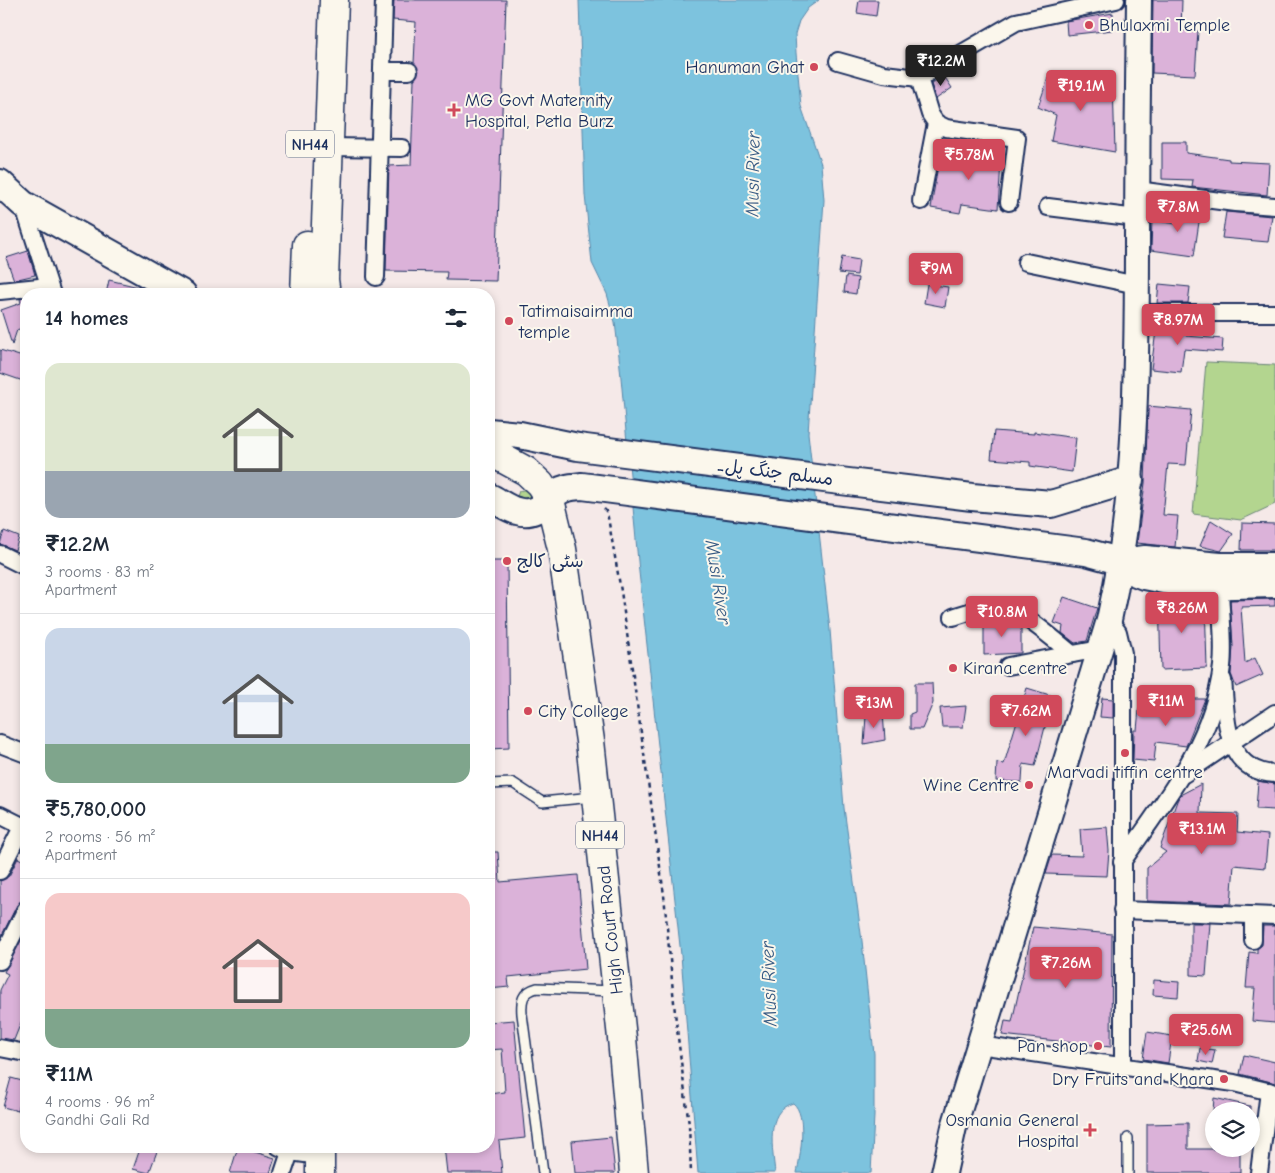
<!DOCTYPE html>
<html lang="en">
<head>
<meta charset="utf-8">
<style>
  :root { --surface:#fff; --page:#f6f6f7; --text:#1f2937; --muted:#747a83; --line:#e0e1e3; --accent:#d1495b }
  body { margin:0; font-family:"Comic Neue","Playpen Sans Arabic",sans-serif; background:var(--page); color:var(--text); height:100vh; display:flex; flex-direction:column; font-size:19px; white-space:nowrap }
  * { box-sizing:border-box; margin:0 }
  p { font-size:16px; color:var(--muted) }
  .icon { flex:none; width:28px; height:28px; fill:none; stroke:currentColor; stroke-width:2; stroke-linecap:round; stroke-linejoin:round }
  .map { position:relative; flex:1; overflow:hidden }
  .drawer { position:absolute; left:20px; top:288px; width:475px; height:865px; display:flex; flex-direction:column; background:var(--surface); border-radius:20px; box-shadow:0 2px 8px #0003 }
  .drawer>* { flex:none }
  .fabs { position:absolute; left:1205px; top:1102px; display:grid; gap:10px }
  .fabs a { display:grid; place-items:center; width:55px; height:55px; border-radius:50%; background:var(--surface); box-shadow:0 2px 8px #0003; font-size:25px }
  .price { position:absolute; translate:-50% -42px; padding:0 11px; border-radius:5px; background:var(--accent); color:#fff; font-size:16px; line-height:32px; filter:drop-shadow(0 1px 2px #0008) }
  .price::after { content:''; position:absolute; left:50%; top:30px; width:15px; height:11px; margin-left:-8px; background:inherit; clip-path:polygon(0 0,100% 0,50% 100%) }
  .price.current { background:#222; color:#fff }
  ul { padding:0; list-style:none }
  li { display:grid; align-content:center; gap:10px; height:265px; padding:0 25px }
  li+li { border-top:1px solid var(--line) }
  li span { display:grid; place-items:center; height:155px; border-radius:15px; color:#555 }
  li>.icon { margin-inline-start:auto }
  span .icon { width:90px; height:90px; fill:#fffc; stroke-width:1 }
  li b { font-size:21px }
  h2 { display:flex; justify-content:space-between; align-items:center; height:60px; padding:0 25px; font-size:21px }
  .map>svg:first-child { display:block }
  .green { fill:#b3d58f; stroke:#678276 }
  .water { fill:#7dc3de; stroke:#5688ab }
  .building { fill:#dbb2d9; stroke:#1b2f5e }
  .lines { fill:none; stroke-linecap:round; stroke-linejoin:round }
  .service-casing { stroke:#1b2f5e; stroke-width:12 }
  .minor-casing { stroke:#1b2f5e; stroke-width:20 }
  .secondary-casing { stroke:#1b2f5e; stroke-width:28 }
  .primary-casing { stroke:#1b2f5e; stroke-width:30 }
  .trunk-casing { stroke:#1b2f5e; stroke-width:31 }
  .path { stroke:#1b2f5e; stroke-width:2.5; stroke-dasharray:4 4; stroke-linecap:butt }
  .service { stroke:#fbf7ec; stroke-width:9 }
  .minor { stroke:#fbf7ec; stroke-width:16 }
  .secondary { stroke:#fbf7ec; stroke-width:24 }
  .primary { stroke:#fbf7ec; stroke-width:26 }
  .trunk { stroke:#fbf7ec; stroke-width:28 }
  .poi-dot { fill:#d1495b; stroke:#fbf7ec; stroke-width:2 }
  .labels { text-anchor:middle; stroke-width:4; stroke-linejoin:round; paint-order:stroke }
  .shield { fill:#fbf7ec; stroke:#5e6b89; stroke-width:1 }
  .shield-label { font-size:16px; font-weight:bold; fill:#1b2f5e }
  .poi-label { font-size:18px; fill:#1b2f5e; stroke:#fbf7ec; text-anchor:start }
  .street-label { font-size:18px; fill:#1b2f5e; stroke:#fbf7ec }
  .water-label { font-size:19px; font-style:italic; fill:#385b84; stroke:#fbf7ec }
</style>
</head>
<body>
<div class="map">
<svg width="1275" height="1173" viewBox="0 0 1275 1173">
  <rect width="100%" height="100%" fill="#f5e9e8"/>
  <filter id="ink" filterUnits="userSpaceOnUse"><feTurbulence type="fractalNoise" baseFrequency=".02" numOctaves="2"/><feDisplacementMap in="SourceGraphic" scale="10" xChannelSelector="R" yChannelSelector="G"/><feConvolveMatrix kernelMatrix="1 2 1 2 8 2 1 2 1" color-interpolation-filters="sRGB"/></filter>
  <g filter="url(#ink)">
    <g class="green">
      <path d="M1206,362L1275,365V504L1241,520L1193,514Z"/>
      <path d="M527,489L530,490L533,501L516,499L519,491Z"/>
    </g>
    <path class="water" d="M579,0H819L808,8L799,21L795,34L796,53L801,106L821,164L824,200L808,433L830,630L844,808L862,941L874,1054V1116L871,1173H797C800,1156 808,1115 793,1103C764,1111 773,1151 775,1173H698L681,955L639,572L619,356L615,322L607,294L592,263L585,195Z"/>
    <g class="building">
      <path d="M394,0H506L496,281L446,280L447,272L386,271L389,166L411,165L414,80L419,71L414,63L416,22L393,20Z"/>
      <path d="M859,0H878L876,16L857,13Z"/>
      <path d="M1153,0H1182L1181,30L1198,31L1195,75L1152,73Z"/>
      <path d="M1113,13V30L1067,35L1066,21Z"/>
      <path d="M944,76L952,88L936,99L931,84Z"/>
      <path d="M1048,78L1113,82L1115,152L1051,141L1056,115L1038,107Z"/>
      <path d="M1162,142H1186V153L1229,159V161L1269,163L1267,195L1192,187L1193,180L1162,179Z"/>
      <path d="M979,143L1002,146L998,209L962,204L960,213L931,208L939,159L977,163Z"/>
      <path d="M1178,206L1203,209L1201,222H1199L1194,256L1151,250L1152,220L1176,224Z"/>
      <path d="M1226,212L1272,216L1268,242L1222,238Z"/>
      <path d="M28,251L35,275L14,280L6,258Z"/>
      <path d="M842,257L859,260L857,275L839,273Z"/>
      <path d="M846,276L858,278L856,294L844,292Z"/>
      <path d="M109,280L143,288L147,291V294H106Z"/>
      <path d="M927,284L948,287L945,307L924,303Z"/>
      <path d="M1159,284L1190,287L1188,303H1157Z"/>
      <path d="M26,298V326L17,330L12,345L1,310L21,303L20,299Z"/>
      <path d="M1157,323H1187L1186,336L1223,339L1222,352L1184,349L1181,372L1151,369Z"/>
      <path d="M0,350L26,358V382L0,373Z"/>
      <path d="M1148,406L1191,410L1186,465L1168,464L1163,515L1178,516L1175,547L1137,543L1145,483Z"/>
      <path d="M994,431L1034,434V432L1076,438L1072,472L1030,466V462L991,459Z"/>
      <path d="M1211,520L1233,534L1221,551L1200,546Z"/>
      <path d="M1242,523L1275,524V550H1241Z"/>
      <path d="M4,531L19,537L15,550L0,544Z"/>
      <path d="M489,561H507L509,748L489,749Z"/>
      <path d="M1164,595L1190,601H1205L1207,668L1161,670L1159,596Z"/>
      <path d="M1064,597L1097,608L1087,641L1075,643L1062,633L1063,626L1054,623Z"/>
      <path d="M1275,599V606L1241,607L1245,663L1255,658L1263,675L1236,687L1231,674L1233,646L1230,600Z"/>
      <path d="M984,622H1013L1021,627V653L984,655Z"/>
      <path d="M915,683H932L933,703L922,729H910V714L915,712Z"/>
      <path d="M1027,688L1053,696L1035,766L1023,764L1022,782L996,781L997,763L1004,764Z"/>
      <path d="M1178,692H1191L1190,699H1205L1186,746L1156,742L1154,762L1133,760L1134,730H1137L1139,709L1175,714Z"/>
      <path d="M1102,698L1113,699V718L1100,717Z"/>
      <path d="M966,706L963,727H942L940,708Z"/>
      <path d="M883,713L885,740L864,744L866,716Z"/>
      <path d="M1258,781L1275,784V810L1256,809Z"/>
      <path d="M1201,784L1200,813L1238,814L1237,832L1268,835L1265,868L1234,865L1231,904L1147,901V868L1166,852L1160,848L1177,801L1180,795Z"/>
      <path d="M1107,827L1109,851L1107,876L1046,874L1052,855L1082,856L1080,829Z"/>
      <path d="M489,852H498L500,882L578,875L586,969L508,977L509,987L489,989Z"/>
      <path d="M18,858L26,862V899L17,905L0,939V881L9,876Z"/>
      <path d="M1191,923H1210L1206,976L1191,975Z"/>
      <path d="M1263,926H1275V1023L1252,1021L1255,988H1246L1249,952L1257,953V949L1262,945Z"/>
      <path d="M1033,927L1112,934L1111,1047L1002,1035L1005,1021L1012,1022Z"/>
      <path d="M26,931V1010L14,1040L0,1038V990L8,974L4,972Z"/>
      <path d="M1154,980L1179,982L1178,997L1153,995Z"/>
      <path d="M514,1020L525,1138L499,1141L502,1173H447L444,1146H489V1094L505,1092L502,1049L489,1050V1022Z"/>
      <path d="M1147,1032L1172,1036L1168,1063L1143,1059Z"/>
      <path d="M1200,1048L1215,1050L1212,1064L1198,1061Z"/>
      <path d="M1244,1055L1275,1062V1083L1240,1074Z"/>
      <path d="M11,1078L26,1082L18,1111L3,1107Z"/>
      <path d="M1214,1098L1250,1106V1111H1213Z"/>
      <path d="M1188,1123V1149H1240V1173H1147V1124Z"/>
      <path d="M611,1137L615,1173H575L572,1141Z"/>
      <path d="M141,1146H159L149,1173L133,1169Z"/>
      <path d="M238,1147L275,1158L270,1173H230Z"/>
    </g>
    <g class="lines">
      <defs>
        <g id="service">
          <path d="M489,784L513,783L542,802L593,797"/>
          <path d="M1128,1138V1173"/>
          <path d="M543,1173L522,1014C521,1001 522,992 537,988L614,991"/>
        </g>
        <g id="minor">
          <path d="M838,61L884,74L919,78L1016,22L1116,0"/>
          <path d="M382,71H409"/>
          <path d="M919,78L930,114L936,123L921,201"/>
          <path d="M936,123L946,128L1017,138L1009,202"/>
          <path d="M328,147L402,148"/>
          <path d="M1137,190L1235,203L1275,206"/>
          <path d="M23,204L52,294"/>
          <path d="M1048,207L1137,218"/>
          <path d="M1026,262L1137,285"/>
          <path d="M376,277L384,0"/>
          <path d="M0,291L49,286"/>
          <path d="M1138,313H1275"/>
          <path d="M0,554L26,567"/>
          <path d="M953,617C971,611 992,603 1011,610C1028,616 1057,642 1072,654"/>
          <path d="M1109,620L1118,632L1123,653V1066"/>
          <path d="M1008,666L1100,649"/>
          <path d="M1223,680C1227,719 1223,771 1275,774"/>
          <path d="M0,744L26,754"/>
          <path d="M1184,774L1275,713"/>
          <path d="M0,815L26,828"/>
          <path d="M1122,862C1164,801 1213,743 1222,666C1225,640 1220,611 1220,585"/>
          <path d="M0,871L23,825"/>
          <path d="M1122,910L1275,916"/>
          <path d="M1253,917V940"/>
          <path d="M0,961L26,909"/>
          <path d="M979,1045L1234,1083L1275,1093"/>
          <path d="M0,1048L26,1053"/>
          <path d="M278,1146L290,1152L320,1156"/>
          <path d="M283,1173L290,1152"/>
          <path d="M1259,1173L1269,1091"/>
        </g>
        <path id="secondary" d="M944,1173L954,1127L1109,620C1137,495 1137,366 1137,239C1137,159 1138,80 1139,0"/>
        <g id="primary">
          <path d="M0,183L23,204L183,294"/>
          <path d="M489,432L520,435L578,447L824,479L972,497L1051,504L1130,480"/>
          <path d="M489,497C498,501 508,509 517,511C537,517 545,501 558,492C565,487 573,487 582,486L1086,552L1119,561L1131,571L1144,576L1193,586L1275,584"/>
          <path d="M1130,561L1145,559L1220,566H1275"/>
        </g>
        <g id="trunk">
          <path d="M305,294L307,245"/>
          <path d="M326,294L324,280L334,0"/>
          <path d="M489,451L526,471L540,484L550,500L562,549L590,741L622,1038L634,1173"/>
          <path d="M320,1146V1173"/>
        </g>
      </defs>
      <use href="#service" class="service-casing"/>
      <use href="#minor" class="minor-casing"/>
      <use href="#secondary" class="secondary-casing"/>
      <use href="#primary" class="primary-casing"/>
      <use href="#trunk" class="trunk-casing"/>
      <path class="path" d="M604,509L607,512L621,591L664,895L675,1013L689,1125L691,1173"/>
      <use href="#service" class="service"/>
      <use href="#minor" class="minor"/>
      <use href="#secondary" class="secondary"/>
      <use href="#primary" class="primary"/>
      <use href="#trunk" class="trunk"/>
    </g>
  </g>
  <g class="poi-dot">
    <circle cx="1089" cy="25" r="5"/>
    <circle cx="814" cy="67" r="5"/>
    <path d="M451.5 102.5h5v5h5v5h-5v5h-5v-5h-5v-5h5z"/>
    <circle cx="509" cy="321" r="5"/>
    <circle cx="507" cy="561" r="5"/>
    <circle cx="953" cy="668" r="5"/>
    <circle cx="528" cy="711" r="5"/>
    <circle cx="1125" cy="753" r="5"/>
    <circle cx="1029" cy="785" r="5"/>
    <circle cx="1098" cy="1046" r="5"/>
    <circle cx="1224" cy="1079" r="5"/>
    <path d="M1087.5 1122.5h5v5h5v5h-5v5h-5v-5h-5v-5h5z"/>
  </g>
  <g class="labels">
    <g class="shield">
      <rect x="286" y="130.5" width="48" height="27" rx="4"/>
      <rect x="576" y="821.5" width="48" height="27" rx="4"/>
    </g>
    <g class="shield-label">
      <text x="310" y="150">NH44</text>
      <text x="600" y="841">NH44</text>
    </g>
    <g class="poi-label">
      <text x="1099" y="31">Bhulaxmi Temple</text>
      <text x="804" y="73" text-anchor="end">Hanuman Ghat</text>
      <text x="465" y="106">MG Govt Maternity<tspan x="465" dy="21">Hospital, Petla Burz</tspan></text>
      <text x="519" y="317">Tatimaisaimma<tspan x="519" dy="21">temple</tspan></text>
      <text x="517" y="567">سٹی کالج</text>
      <text x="963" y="674">Kirana centre</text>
      <text x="538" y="717">City College</text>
      <text x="1125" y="778" text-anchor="middle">Marvadi tiffin centre</text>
      <text x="1019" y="791" text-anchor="end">Wine Centre</text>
      <text x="1088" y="1052" text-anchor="end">Pan shop</text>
      <text x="1214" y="1085" text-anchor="end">Dry Fruits and Khara</text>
      <text x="1079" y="1126" text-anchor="end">Osmania General<tspan x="1079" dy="21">Hospital</tspan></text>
    </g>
    <g class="street-label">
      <text transform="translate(775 472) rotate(7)" y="6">مسلم جنگ پل۔</text>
      <text transform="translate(610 930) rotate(-96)" y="6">High Court Road</text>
    </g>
    <g class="water-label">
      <text transform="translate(752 174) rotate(-89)" y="7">Musi River</text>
      <text transform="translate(719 582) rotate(81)" y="7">Musi River</text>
      <text transform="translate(768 984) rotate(-92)" y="7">Musi River</text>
    </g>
  </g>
</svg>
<div class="fabs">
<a><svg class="icon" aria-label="layers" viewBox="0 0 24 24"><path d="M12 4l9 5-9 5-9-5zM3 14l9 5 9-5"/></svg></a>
</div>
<b class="price current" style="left:941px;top:87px">₹12.2M</b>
<b class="price" style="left:1081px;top:112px">₹19.1M</b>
<b class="price" style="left:969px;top:181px">₹5.78M</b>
<b class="price" style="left:1178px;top:233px">₹7.8M</b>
<b class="price" style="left:936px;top:295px">₹9M</b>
<b class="price" style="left:1178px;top:346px">₹8.97M</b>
<b class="price" style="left:1182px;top:634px">₹8.26M</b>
<b class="price" style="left:1002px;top:638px">₹10.8M</b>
<b class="price" style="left:1166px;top:727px">₹11M</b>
<b class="price" style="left:874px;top:729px">₹13M</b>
<b class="price" style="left:1026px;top:737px">₹7.62M</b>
<b class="price" style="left:1202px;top:855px">₹13.1M</b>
<b class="price" style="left:1066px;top:989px">₹7.26M</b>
<b class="price" style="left:1206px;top:1056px">₹25.6M</b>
<section class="drawer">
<h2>14 homes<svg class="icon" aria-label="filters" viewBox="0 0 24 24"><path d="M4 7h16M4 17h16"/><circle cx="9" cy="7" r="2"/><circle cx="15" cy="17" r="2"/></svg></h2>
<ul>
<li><span style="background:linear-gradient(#dfe7d0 70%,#9aa5b1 0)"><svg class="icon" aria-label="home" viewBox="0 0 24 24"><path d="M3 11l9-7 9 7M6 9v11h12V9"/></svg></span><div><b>₹12.2M</b><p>3 rooms · 83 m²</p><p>Apartment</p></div></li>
<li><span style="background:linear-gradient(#c9d6e8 75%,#7fa58c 0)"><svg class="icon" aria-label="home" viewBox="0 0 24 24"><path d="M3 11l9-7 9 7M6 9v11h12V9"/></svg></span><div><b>₹5,780,000</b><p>2 rooms · 56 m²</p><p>Apartment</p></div></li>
<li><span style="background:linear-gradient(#f6c9c9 75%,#7fa58c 0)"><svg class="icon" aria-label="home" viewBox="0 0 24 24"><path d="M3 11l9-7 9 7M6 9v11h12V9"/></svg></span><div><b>₹11M</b><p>4 rooms · 96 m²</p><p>Gandhi Gali Rd</p></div></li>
</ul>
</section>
</div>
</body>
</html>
